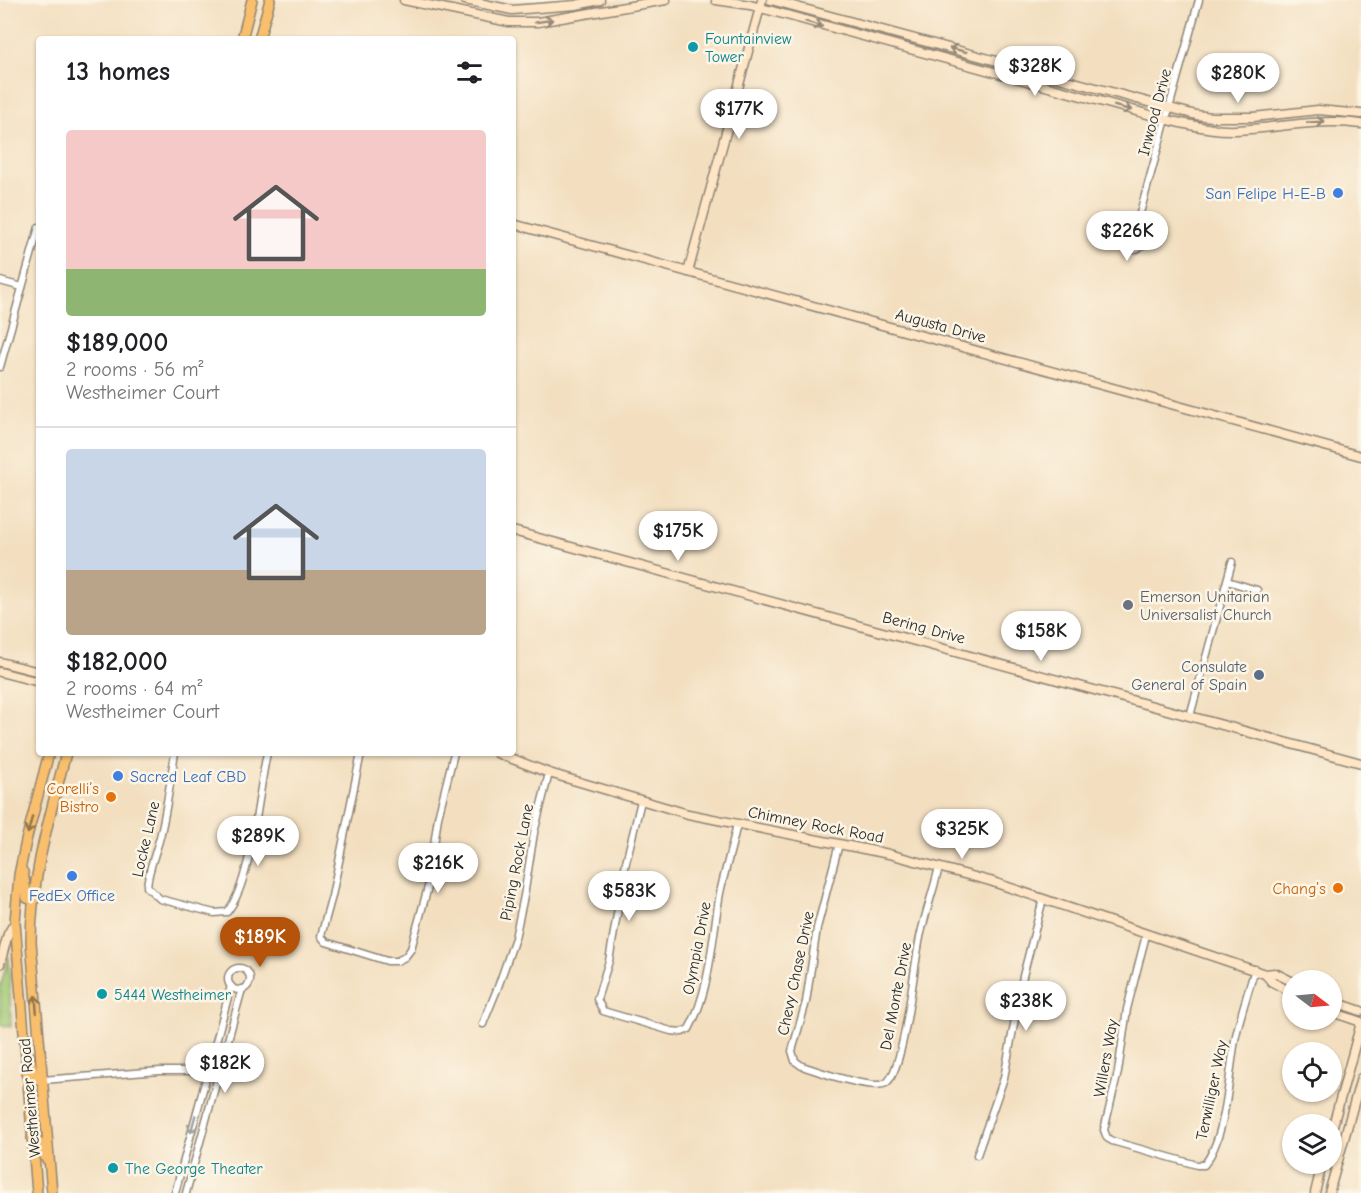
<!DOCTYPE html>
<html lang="en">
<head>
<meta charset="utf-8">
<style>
  :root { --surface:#fff; --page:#f2f2f2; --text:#202124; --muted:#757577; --line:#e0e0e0; --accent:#b45309 }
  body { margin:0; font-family:"Comic Neue",sans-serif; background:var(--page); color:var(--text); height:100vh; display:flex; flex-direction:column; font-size:22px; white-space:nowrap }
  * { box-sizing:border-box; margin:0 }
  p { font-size:20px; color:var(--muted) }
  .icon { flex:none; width:33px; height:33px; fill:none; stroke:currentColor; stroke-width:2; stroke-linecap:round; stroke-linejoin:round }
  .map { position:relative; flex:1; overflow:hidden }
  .details { position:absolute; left:36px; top:36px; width:480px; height:720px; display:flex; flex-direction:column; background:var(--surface); border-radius:6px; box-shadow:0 2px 4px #0004 }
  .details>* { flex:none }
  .needle { width:39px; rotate:106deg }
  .controls { position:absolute; left:1282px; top:970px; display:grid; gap:12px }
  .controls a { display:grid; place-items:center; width:60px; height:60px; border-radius:50%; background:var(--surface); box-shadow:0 2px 4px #0004; font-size:30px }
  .price { position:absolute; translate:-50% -51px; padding:0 14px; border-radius:21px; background:#fff; color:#222; font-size:20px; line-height:39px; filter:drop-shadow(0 2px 3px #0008) }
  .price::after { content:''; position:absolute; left:50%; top:36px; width:18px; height:14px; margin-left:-9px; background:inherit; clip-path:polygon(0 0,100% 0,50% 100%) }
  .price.on { background:var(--accent); color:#fff }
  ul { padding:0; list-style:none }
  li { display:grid; align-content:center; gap:12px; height:318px; padding:0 30px }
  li+li { border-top:2px solid var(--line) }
  li span { display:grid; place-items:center; height:186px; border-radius:6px; color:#555 }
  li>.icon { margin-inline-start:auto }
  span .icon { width:108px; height:108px; fill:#fffc; stroke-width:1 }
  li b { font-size:26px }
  h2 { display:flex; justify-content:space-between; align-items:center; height:72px; padding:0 30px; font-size:26px }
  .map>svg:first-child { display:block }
  .green { fill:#a0c974; stroke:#667a50; stroke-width:1.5 }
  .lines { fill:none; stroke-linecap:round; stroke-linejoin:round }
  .street-casing { stroke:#8f8576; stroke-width:9 }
  .secondary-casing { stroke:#8f8576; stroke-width:11 }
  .primary-casing { stroke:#8f8576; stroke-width:12 }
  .street { stroke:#fff; stroke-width:6 }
  .secondary { stroke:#fde5c5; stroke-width:8 }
  .primary { stroke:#f9bf6d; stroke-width:9 }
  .oneway { stroke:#948878 }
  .oneway2 { stroke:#92754c }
  .oneway3 { stroke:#a0a0a0 }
  .culture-dot { fill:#0f9aa8; stroke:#fcf5e5; stroke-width:2 }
  .shop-dot { fill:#3f7fe0; stroke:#fcf5e5; stroke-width:2 }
  .worship-dot { fill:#6b7280; stroke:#fcf5e5; stroke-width:2 }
  .service-dot { fill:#5c6f8a; stroke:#fcf5e5; stroke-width:2 }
  .food-dot { fill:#e8710a; stroke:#fcf5e5; stroke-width:2 }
  .labels { text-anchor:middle; stroke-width:5; stroke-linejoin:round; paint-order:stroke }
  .culture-label { font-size:16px; fill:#0d838f; stroke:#fcf5e5; text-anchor:start }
  .street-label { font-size:16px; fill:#2b2b2b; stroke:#fcf5e5 }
  .shop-label { font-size:16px; fill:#366cbe; stroke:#fcf5e5; text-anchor:end }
  .worship-label { font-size:16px; fill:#5b616d; stroke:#fcf5e5; text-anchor:start }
  .service-label { font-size:16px; fill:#4e5e75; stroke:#fcf5e5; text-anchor:end }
  .food-label { font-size:16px; fill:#c56008; stroke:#fcf5e5; text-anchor:end }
</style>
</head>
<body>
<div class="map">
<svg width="1361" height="1193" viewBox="0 0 1361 1193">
  <rect width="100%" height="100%" fill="#fcf5e5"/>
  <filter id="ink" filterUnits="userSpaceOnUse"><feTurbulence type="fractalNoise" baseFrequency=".0167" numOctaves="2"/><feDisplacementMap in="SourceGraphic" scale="12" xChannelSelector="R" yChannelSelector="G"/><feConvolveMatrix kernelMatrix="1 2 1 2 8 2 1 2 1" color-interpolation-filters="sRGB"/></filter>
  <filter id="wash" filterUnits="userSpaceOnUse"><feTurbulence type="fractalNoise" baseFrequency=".008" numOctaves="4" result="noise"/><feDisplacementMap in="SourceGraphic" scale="24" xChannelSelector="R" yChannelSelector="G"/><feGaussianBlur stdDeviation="1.35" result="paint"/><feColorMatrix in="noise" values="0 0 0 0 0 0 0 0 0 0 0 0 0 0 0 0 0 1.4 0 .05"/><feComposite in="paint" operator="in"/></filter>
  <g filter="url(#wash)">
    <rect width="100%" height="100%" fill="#f3dfc0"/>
    <path class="green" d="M9,956L11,1027L0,1024V988Z"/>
  </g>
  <g filter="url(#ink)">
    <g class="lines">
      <defs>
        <g id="street">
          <circle cx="1133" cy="240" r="10"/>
          <path d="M1135,231L1199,0"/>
          <path d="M0,281L22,287"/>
          <path d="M0,367L39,227"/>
          <path d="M1227,581L1257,590"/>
          <path d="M1190,716L1232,562"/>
          <path d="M175,753C170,781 167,809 160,837C156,853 148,870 147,887L160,899L214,913L227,912C252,883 258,793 267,753"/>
          <path d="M361,753L332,896L321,936L326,942L387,961H397L405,957L411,949L414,938L428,887L438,817L454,753"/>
          <path d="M641,801L626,862L609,961L597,999L603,1011L671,1031L682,1032L689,1029C711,989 712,937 720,893C725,870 732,847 737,824"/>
          <path d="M839,844L817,928L806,1002L792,1051L795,1061L802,1066C817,1071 873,1091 886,1083C905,1071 914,959 921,933C926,911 934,889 939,867"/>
          <path d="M1146,935L1127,1009L1118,1072L1104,1130L1107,1138L1112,1141L1197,1165H1204C1226,1139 1229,1074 1235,1040C1240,1016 1248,992 1255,969"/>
          <circle cx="239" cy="979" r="11"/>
          <path d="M483,1024L498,987L515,938L524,896L534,833L549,773"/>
          <path d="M42,1080L160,1071H190L217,1078"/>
          <path d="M977,1155L1004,1078L1023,976L1043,899"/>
          <path d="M175,1193L231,986"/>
          <path d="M186,1193L242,989"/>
        </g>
        <g id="secondary">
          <path d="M404,0L509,22H538L666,0"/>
          <path d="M465,0L512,10L576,5L600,0"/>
          <path d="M716,0L750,5L1176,122C1196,126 1216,131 1236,130C1278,128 1318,118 1361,124"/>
          <path d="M771,0L1196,115L1212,117H1253L1318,110L1361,114"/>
          <path d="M513,224L1361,456"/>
          <path d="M688,272L762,0"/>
          <path d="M513,531L1361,763"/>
          <path d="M0,662L39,672"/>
          <path d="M0,672L39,682"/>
          <path d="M497,753L549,773L688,814L889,854L990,881L1265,974L1275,973L1293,982"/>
          <path d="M0,964L8,934L15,922"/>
          <path d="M1265,974L1272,982L1293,993"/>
          <path d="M1332,1001L1361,1011"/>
          <path d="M1332,1012L1361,1022"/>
          <path d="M1332,1129L1361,1023"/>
          <path d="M1315,1193L1322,1164"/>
          <path d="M1329,1193L1361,1078"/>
        </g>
        <g id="primary">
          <path d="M242,39L252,0"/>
          <path d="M259,39L270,0"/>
          <path d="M23,872L27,898L33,900"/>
          <path d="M29,1056L35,1079L42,1080"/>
          <path d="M32,1139C42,1140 42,1150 46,1159"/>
          <path d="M37,1193L15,922L19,875L26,841L49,753"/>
          <path d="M52,1193L31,942C31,877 50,816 66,753"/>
        </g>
      </defs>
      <use href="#street" class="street-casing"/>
      <use href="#secondary" class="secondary-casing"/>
      <use href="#primary" class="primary-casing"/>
      <use href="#street" class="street"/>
      <use href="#secondary" class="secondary"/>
      <use href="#primary" class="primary"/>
    </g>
    <defs><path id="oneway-shaft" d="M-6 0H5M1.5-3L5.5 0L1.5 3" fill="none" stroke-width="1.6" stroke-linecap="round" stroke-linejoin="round" transform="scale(1.5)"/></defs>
    <g class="oneway">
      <use href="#oneway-shaft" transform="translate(544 21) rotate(-9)"/>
      <use href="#oneway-shaft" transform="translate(814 24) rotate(17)"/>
      <use href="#oneway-shaft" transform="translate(958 50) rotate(-166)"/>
      <use href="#oneway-shaft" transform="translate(1123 108) rotate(14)"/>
      <use href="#oneway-shaft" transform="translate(1316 122) rotate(-3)"/>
    </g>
    <g class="oneway2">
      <use href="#oneway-shaft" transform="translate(30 825) rotate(105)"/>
      <use href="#oneway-shaft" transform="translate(36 1004) rotate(-95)"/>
    </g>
    <use class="oneway3" href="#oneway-shaft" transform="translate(193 1124) rotate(105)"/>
  </g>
  <g class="culture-dot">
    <circle cx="693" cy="47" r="6"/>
    <circle cx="102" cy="994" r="6"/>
    <circle cx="113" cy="1168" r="6"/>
  </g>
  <g class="shop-dot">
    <circle cx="1338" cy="193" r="6"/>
    <circle cx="118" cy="776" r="6"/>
    <circle cx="72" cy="876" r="6"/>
  </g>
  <circle class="worship-dot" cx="1128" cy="605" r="6"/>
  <circle class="service-dot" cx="1259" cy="675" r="6"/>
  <g class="food-dot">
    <circle cx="111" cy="797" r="6"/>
    <circle cx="1338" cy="888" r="6"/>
  </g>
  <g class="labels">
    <g class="culture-label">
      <text x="705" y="44">Fountainview<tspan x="705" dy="18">Tower</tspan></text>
      <text x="114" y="1000">5444 Westheimer</text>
      <text x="125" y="1174">The George Theater</text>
    </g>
    <g class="street-label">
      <text transform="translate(1154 112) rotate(-75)" y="6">Inwood Drive</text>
      <text transform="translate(941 325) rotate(15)" y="6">Augusta Drive</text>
      <text transform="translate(924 627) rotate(15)" y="6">Bering Drive</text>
      <text transform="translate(816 824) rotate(11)" y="6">Chimney Rock Road</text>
      <text transform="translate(145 839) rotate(-77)" y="6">Locke Lane</text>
      <text transform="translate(516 862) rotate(-79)" y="6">Piping Rock Lane</text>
      <text transform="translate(696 948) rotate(-79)" y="6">Olympia Drive</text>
      <text transform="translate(795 973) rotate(-78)" y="6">Chevy Chase Drive</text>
      <text transform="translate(895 996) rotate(-79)" y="6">Del Monte Drive</text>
      <text transform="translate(1105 1058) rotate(-80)" y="6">Willers Way</text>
      <text transform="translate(1211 1090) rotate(-78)" y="6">Terwilliger Way</text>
      <text transform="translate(29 1098) rotate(-95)" y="6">Westheimer Road</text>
    </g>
    <g class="shop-label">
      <text x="1326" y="199">San Felipe H-E-B</text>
      <text x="130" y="782" text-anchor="start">Sacred Leaf CBD</text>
      <text x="72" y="901" text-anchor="middle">FedEx Office</text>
    </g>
    <g class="worship-label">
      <text x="1140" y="602">Emerson Unitarian<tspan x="1140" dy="18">Universalist Church</tspan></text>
    </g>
    <g class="service-label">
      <text x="1247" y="672">Consulate<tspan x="1247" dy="18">General of Spain</tspan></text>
    </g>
    <g class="food-label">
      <text x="99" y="794">Corelli’s<tspan x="99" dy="18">Bistro</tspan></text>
      <text x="1326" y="894">Chang’s</text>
    </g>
  </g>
</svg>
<div class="controls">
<a><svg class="needle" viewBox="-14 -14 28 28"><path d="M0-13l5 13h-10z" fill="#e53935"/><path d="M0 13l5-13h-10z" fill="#757577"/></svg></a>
<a><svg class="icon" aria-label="locate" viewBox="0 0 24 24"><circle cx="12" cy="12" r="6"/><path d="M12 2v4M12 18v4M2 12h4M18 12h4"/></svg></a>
<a><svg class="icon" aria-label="layers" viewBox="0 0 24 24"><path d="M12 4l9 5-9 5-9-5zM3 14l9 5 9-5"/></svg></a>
</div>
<b class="price" style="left:1035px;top:97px">$328K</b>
<b class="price" style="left:1238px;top:104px">$280K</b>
<b class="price" style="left:739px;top:140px">$177K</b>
<b class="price" style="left:1127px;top:262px">$226K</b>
<b class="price" style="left:678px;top:562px">$175K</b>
<b class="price" style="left:1041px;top:662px">$158K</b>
<b class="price" style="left:962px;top:860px">$325K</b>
<b class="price" style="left:258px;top:867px">$289K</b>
<b class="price" style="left:438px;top:894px">$216K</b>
<b class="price" style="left:629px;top:922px">$583K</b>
<b class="price on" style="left:260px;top:968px">$189K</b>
<b class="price" style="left:1026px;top:1032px">$238K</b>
<b class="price" style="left:225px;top:1094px">$182K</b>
<section class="details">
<h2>13 homes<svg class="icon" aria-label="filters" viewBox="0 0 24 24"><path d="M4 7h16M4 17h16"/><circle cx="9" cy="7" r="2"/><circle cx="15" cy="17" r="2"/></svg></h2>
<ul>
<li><span style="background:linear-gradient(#f6c9c9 75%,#8fb573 0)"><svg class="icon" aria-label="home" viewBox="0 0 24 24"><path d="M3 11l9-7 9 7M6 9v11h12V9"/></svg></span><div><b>$189,000</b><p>2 rooms · 56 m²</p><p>Westheimer Court</p></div></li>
<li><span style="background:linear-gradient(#c9d6e8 65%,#b9a48a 0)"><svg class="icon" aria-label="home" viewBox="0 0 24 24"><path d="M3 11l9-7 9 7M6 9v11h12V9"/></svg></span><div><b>$182,000</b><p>2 rooms · 64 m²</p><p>Westheimer Court</p></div></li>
</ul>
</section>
</div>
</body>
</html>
